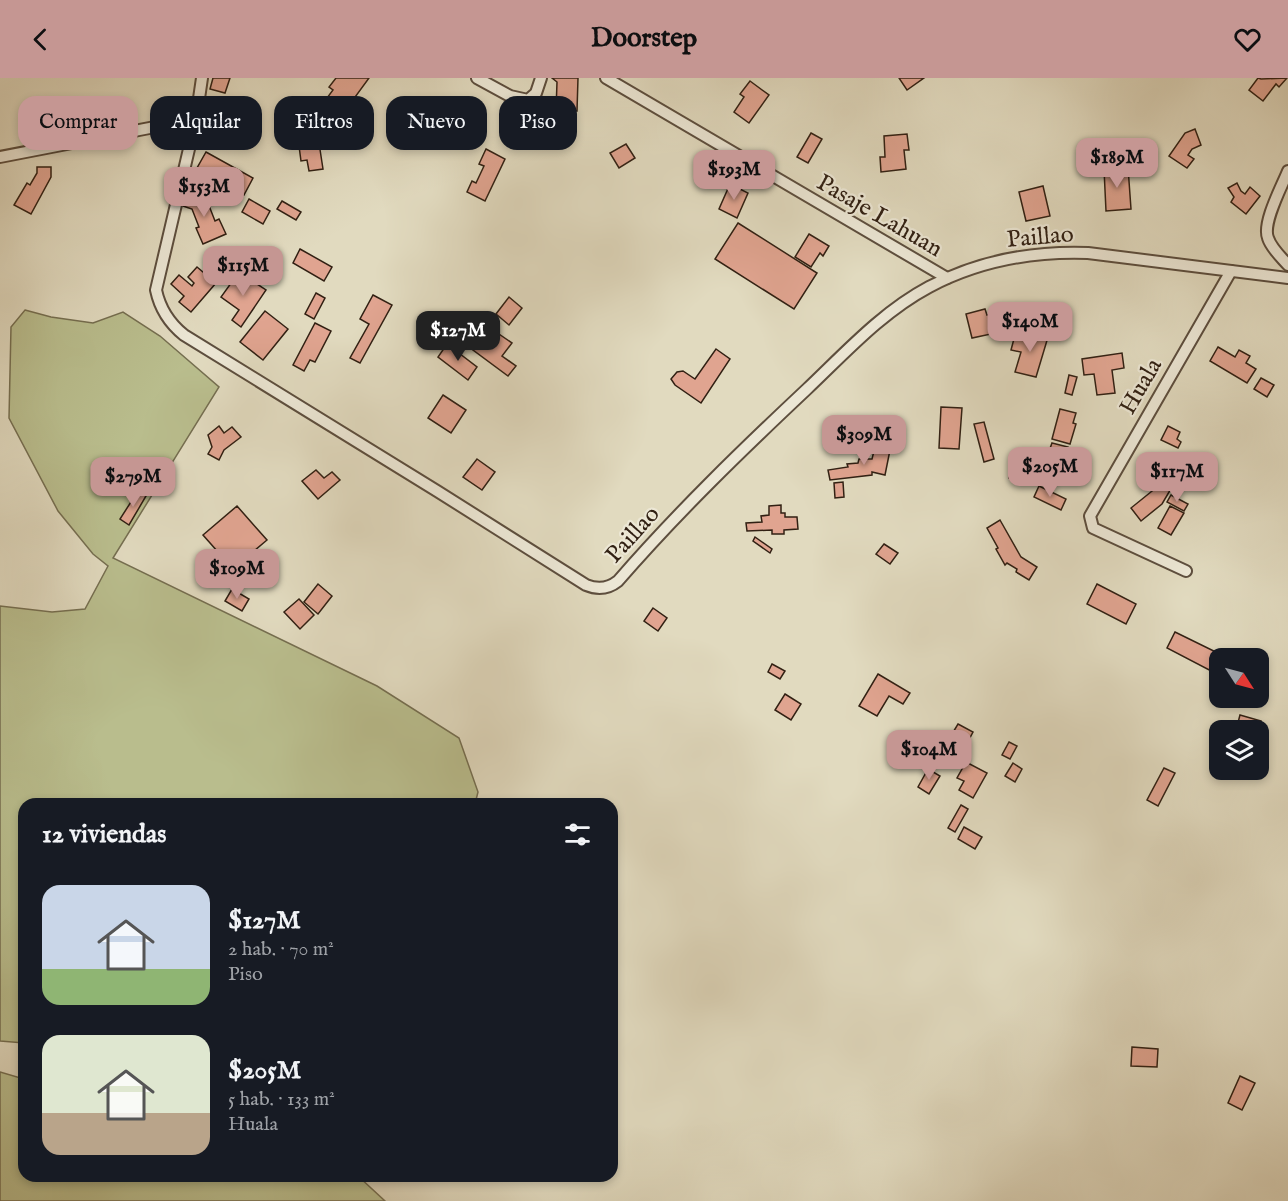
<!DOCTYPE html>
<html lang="es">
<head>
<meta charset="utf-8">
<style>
  :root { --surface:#171b24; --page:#20242c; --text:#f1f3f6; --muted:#9ea1a6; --accent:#c59692 }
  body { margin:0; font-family:"IM FELL English",serif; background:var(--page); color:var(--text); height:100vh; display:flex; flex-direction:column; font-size:22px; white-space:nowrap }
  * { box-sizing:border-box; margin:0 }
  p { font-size:20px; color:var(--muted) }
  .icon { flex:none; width:33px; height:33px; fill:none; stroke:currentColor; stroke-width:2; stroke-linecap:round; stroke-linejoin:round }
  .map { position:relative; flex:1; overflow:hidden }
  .panel { position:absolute; left:18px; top:720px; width:600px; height:384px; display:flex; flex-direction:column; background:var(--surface); border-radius:18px; box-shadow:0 3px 9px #0003 }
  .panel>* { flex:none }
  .top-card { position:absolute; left:18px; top:18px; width:600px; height:54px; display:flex; gap:12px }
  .needle { width:39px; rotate:126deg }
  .fabs { position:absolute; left:1209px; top:570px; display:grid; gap:12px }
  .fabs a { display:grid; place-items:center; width:60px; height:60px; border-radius:12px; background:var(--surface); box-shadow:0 3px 9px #0003; font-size:30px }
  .price { position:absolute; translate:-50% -51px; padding:0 14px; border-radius:12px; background:var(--accent); color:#111; font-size:20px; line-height:39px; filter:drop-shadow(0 2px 3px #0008) }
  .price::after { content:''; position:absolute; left:50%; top:36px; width:18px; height:14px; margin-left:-9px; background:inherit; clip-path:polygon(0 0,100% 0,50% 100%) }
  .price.active { background:#222; color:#fff }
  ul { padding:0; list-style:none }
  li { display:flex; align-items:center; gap:18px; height:150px; padding:0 24px }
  li span { display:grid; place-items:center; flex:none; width:168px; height:120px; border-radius:18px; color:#555 }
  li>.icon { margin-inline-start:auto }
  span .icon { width:72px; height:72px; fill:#fffc; stroke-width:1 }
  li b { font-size:26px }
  h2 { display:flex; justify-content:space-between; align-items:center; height:72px; padding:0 24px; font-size:26px }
  .pill { padding:0 21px; border-radius:18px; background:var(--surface); box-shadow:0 3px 9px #0003; font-size:21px; line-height:54px }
  .pill.active { background:var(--accent); color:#111 }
  header { display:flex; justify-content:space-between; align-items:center; height:78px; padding:0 24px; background:var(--accent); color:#111; font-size:27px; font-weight:700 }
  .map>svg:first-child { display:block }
  .green { fill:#b9bd8d; stroke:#756e50; stroke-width:1.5 }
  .building { fill:#e0a490; stroke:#312013; stroke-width:1.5 }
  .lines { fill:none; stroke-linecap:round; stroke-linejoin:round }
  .street-casing { stroke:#5d4e3e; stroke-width:14 }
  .street { stroke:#ece7d5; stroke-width:10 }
  .labels { text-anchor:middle; stroke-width:4.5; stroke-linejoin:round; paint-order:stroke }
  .street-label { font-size:24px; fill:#312013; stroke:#ece7d5 }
</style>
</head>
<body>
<header><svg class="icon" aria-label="back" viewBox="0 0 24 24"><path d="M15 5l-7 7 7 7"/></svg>Doorstep<svg class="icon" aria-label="heart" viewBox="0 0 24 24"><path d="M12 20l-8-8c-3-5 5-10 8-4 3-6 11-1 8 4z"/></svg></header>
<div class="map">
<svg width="1288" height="1123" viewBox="0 0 1288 1123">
  <rect width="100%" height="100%" fill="#e1dabf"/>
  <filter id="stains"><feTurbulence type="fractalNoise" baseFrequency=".00333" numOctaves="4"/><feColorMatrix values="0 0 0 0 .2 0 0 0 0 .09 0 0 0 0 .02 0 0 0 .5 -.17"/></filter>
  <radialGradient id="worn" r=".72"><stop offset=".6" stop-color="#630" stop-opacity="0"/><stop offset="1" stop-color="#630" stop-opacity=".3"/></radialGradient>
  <g class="green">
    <path d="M25,232L51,239L93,245L123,234L160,258L219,309L113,480L377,608L459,660L478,714L475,726H24V965L0,963V528L52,534L85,531L108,488L93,476L58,433L9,340L11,249Z"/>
    <path d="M0,994L24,1001V1098H358L385,1123H0Z"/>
  </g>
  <g class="building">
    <path d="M213,0H230L225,15L210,11Z"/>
    <path d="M336,0H369L342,37L324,24L333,12L329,9Z"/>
    <path d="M552,0H578L577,33H556L557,4Z"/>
    <path d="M899,0H924L907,12Z"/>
    <path d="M1258,0L1261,1L1287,0L1279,9L1276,6L1263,23L1249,12Z"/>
    <path d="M750,3L769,17L749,45L734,34L744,19L740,16Z"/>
    <path d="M1195,51L1201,67L1192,71L1188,77L1194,81L1187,90L1169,78L1185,55Z"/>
    <path d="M811,55L822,61L808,85L797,79Z"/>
    <path d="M907,56L909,72H904L906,91L881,94L880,79H885L884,58Z"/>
    <path d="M319,65L323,91L309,93L307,82L301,83L299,68Z"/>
    <path d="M626,66L635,80L619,90L610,75Z"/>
    <path d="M486,71L505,81L485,123L467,114L472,103L476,105L484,88L479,86Z"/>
    <path d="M206,74L253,100L244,117L197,90Z"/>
    <path d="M37,89H51V99L31,136L14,127L27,105L30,107L37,95Z"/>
    <path d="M1128,89L1131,131L1106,133L1104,91Z"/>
    <path d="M1237,105L1241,113L1245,116L1250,109L1260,118L1246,136L1231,124L1234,119L1228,110Z"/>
    <path d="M730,106L748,115L737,140L719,131Z"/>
    <path d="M1043,108L1050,138L1026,143L1019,114Z"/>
    <path d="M190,113L206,120L203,126L208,125L215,143L219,141L226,156L203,166L196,150L199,149L192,131L183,128Z"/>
    <path d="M249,121L270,133L263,146L242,134Z"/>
    <path d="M282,123L301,134L296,142L277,131Z"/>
    <path d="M738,145L817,195L794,231L715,181Z"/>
    <path d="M809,156L829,168L823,178L820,175L811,189L795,179Z"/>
    <path d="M300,171L332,189L324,203L293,185Z"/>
    <path d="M197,189L216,205L191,234L179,224L184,218L171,206L179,197L192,208L194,205L188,199Z"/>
    <path d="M239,194L266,212L241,249L232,242L239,232L221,219Z"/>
    <path d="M316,215L325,220L314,241L305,236Z"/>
    <path d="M373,217L392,227L360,285L350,280L369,246L360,241Z"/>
    <path d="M509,219L522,230L509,247L496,236Z"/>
    <path d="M985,231L987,237L991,236L994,246L989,247L991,256L972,260L966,236Z"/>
    <path d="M265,233L288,251L263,282L240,264Z"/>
    <path d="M315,245L331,253L315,284L310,282L304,293L293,287Z"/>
    <path d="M1028,253L1048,259L1036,299L1015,294L1021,274L1011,272L1015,257L1026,260Z"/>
    <path d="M496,254L512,265L502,278L516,288L508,298L469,269L478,257L488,264Z"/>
    <path d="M447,266L477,289L468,302L438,279Z"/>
    <path d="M1218,269L1235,279L1239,272L1250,278L1246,285L1256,291L1247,305L1210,283Z"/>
    <path d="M716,271L730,281L701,325L675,307L671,301L677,294L683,293L695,301Z"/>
    <path d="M1122,275L1124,290L1112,292L1115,315L1097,317L1094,296L1084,297L1082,281Z"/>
    <path d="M1069,297L1077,299L1072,317L1065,315Z"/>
    <path d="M1261,300L1274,307L1267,319L1254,311Z"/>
    <path d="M443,317L466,332L451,355L428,340Z"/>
    <path d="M941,329L962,330L959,371L939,370Z"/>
    <path d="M1060,331L1076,335L1073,345L1076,346L1070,366L1052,361Z"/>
    <path d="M984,344L994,381L984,384L974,346Z"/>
    <path d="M219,348L224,355L232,349L241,359L224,372L219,382L208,376L212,369L208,357Z"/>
    <path d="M1168,348L1180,354L1177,361L1181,364L1178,370L1161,362Z"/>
    <path d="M1052,365L1068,369L1065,381L1048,376Z"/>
    <path d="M875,369L890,372L885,397L872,394V397L830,402L828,392L848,389L847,386L858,385L859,381H872Z"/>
    <path d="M477,381L495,394L482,412L463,399Z"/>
    <path d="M1015,381L1037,387L1031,407L1009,400Z"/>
    <path d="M316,392L324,400L332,394L340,402L318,421L302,403Z"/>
    <path d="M1167,393L1175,398L1169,406L1172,409L1162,426L1141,443L1131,430L1157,409Z"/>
    <path d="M843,404L844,419L835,420L834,405Z"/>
    <path d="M1039,408L1066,421L1061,432L1034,419Z"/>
    <path d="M138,413L146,418L129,447L120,441Z"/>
    <path d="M1171,417L1188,426L1184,433L1167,424Z"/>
    <path d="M781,427V435H785V439H797L798,451L784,452V456H772V452L747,453L746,445L762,444L761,438L769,437V428Z"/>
    <path d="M237,428L267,462L233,491L203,457Z"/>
    <path d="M1170,428L1184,435L1171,457L1158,450Z"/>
    <path d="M1000,442L1021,479L1037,489L1029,502L1016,494L1017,491L1007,485L1005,487L996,471L998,470L987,450Z"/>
    <path d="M755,459L772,471L770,475L753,463Z"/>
    <path d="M884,466L898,475L890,486L876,476Z"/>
    <path d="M318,506L332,518L318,536L304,524Z"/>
    <path d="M1097,506L1136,526L1126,546L1087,526Z"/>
    <path d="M232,511L249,521L242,533L225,523Z"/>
    <path d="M299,521L314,537L300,551L284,534Z"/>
    <path d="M653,530L667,540L658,553L644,543Z"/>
    <path d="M1175,554L1224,578L1220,580V586L1215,595L1167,570Z"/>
    <path d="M772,586L785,593L780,601L768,594Z"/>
    <path d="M878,596L910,615L903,626L889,618L877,638L859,628Z"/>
    <path d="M785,616L801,626L791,642L775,632Z"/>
    <path d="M1240,637L1261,643L1258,652H1236Z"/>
    <path d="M958,646L973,654L959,680L943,671Z"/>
    <path d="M1009,664L1017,668L1010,681L1002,677Z"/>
    <path d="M966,684L987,695L973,720L959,712L964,703L957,700Z"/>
    <path d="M1013,685L1022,691L1015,704L1005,698Z"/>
    <path d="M1164,690L1175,695L1158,728L1147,722Z"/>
    <path d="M928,691L940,698L929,716L918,709Z"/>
    <path d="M961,727L968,731L955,754L948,750Z"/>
    <path d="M964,749L982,759L975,771L958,761Z"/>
    <path d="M1132,969L1158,971L1157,989L1131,988Z"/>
    <path d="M1240,998L1255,1005L1242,1032L1228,1025Z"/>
  </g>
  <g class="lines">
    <defs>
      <g id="street">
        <path d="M202,0L196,41L156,212C160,231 169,245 184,257L437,413L586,507C598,512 608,511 618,503C677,435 741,373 807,311C845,275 882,234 929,209C978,183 1032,173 1088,175L1288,200"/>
        <path d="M477,0L510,18L528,22L536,15L541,0"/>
        <path d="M606,0L947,200"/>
        <path d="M0,79L196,41"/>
        <path d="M1288,93C1282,108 1262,145 1268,160C1271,170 1281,179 1288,187"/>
        <path d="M1186,493L1093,450L1090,438L1231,193"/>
      </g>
    </defs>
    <use href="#street" class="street-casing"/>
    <use href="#street" class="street"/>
  </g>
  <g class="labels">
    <g class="street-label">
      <text transform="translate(880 137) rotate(30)" y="8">Pasaje Lahuan</text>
      <text transform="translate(1040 158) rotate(-5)" y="8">Paillao</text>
      <text transform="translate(1140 308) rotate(-60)" y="8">Huala</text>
      <text transform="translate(632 456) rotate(-48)" y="8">Paillao</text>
    </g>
  </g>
  <rect width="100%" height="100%" filter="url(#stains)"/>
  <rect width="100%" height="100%" fill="url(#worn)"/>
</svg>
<div class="fabs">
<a><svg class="needle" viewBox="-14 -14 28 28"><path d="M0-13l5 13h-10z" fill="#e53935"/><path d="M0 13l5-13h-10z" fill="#9ea1a6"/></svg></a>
<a><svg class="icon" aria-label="layers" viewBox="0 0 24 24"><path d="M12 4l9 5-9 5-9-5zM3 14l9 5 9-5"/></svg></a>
</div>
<b class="price" style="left:1117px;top:111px">$189M</b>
<b class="price" style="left:734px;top:123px">$193M</b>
<b class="price" style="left:204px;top:140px">$153M</b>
<b class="price" style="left:243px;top:219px">$115M</b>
<b class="price" style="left:1030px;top:275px">$140M</b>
<b class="price active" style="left:458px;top:284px">$127M</b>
<b class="price" style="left:864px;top:388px">$309M</b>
<b class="price" style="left:1050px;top:420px">$205M</b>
<b class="price" style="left:1177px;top:425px">$117M</b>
<b class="price" style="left:133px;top:430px">$279M</b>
<b class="price" style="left:237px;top:522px">$109M</b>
<b class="price" style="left:929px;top:703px">$104M</b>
<div class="top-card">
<a class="pill active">Comprar</a>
<a class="pill">Alquilar</a>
<a class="pill">Filtros</a>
<a class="pill">Nuevo</a>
<a class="pill">Piso</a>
</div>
<section class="panel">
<h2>12 viviendas<svg class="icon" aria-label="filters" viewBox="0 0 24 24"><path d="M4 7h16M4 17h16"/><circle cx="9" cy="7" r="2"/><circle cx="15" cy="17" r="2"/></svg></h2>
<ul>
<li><span style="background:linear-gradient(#c9d6e8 70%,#8fb573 0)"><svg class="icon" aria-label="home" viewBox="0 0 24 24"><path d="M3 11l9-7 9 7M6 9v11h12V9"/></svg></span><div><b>$127M</b><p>2 hab. · 70 m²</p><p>Piso</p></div></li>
<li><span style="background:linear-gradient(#dfe7d0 65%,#b9a48a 0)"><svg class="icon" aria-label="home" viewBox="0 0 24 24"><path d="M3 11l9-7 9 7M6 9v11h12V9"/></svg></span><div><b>$205M</b><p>5 hab. · 133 m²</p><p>Huala</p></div></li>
</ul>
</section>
</div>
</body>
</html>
